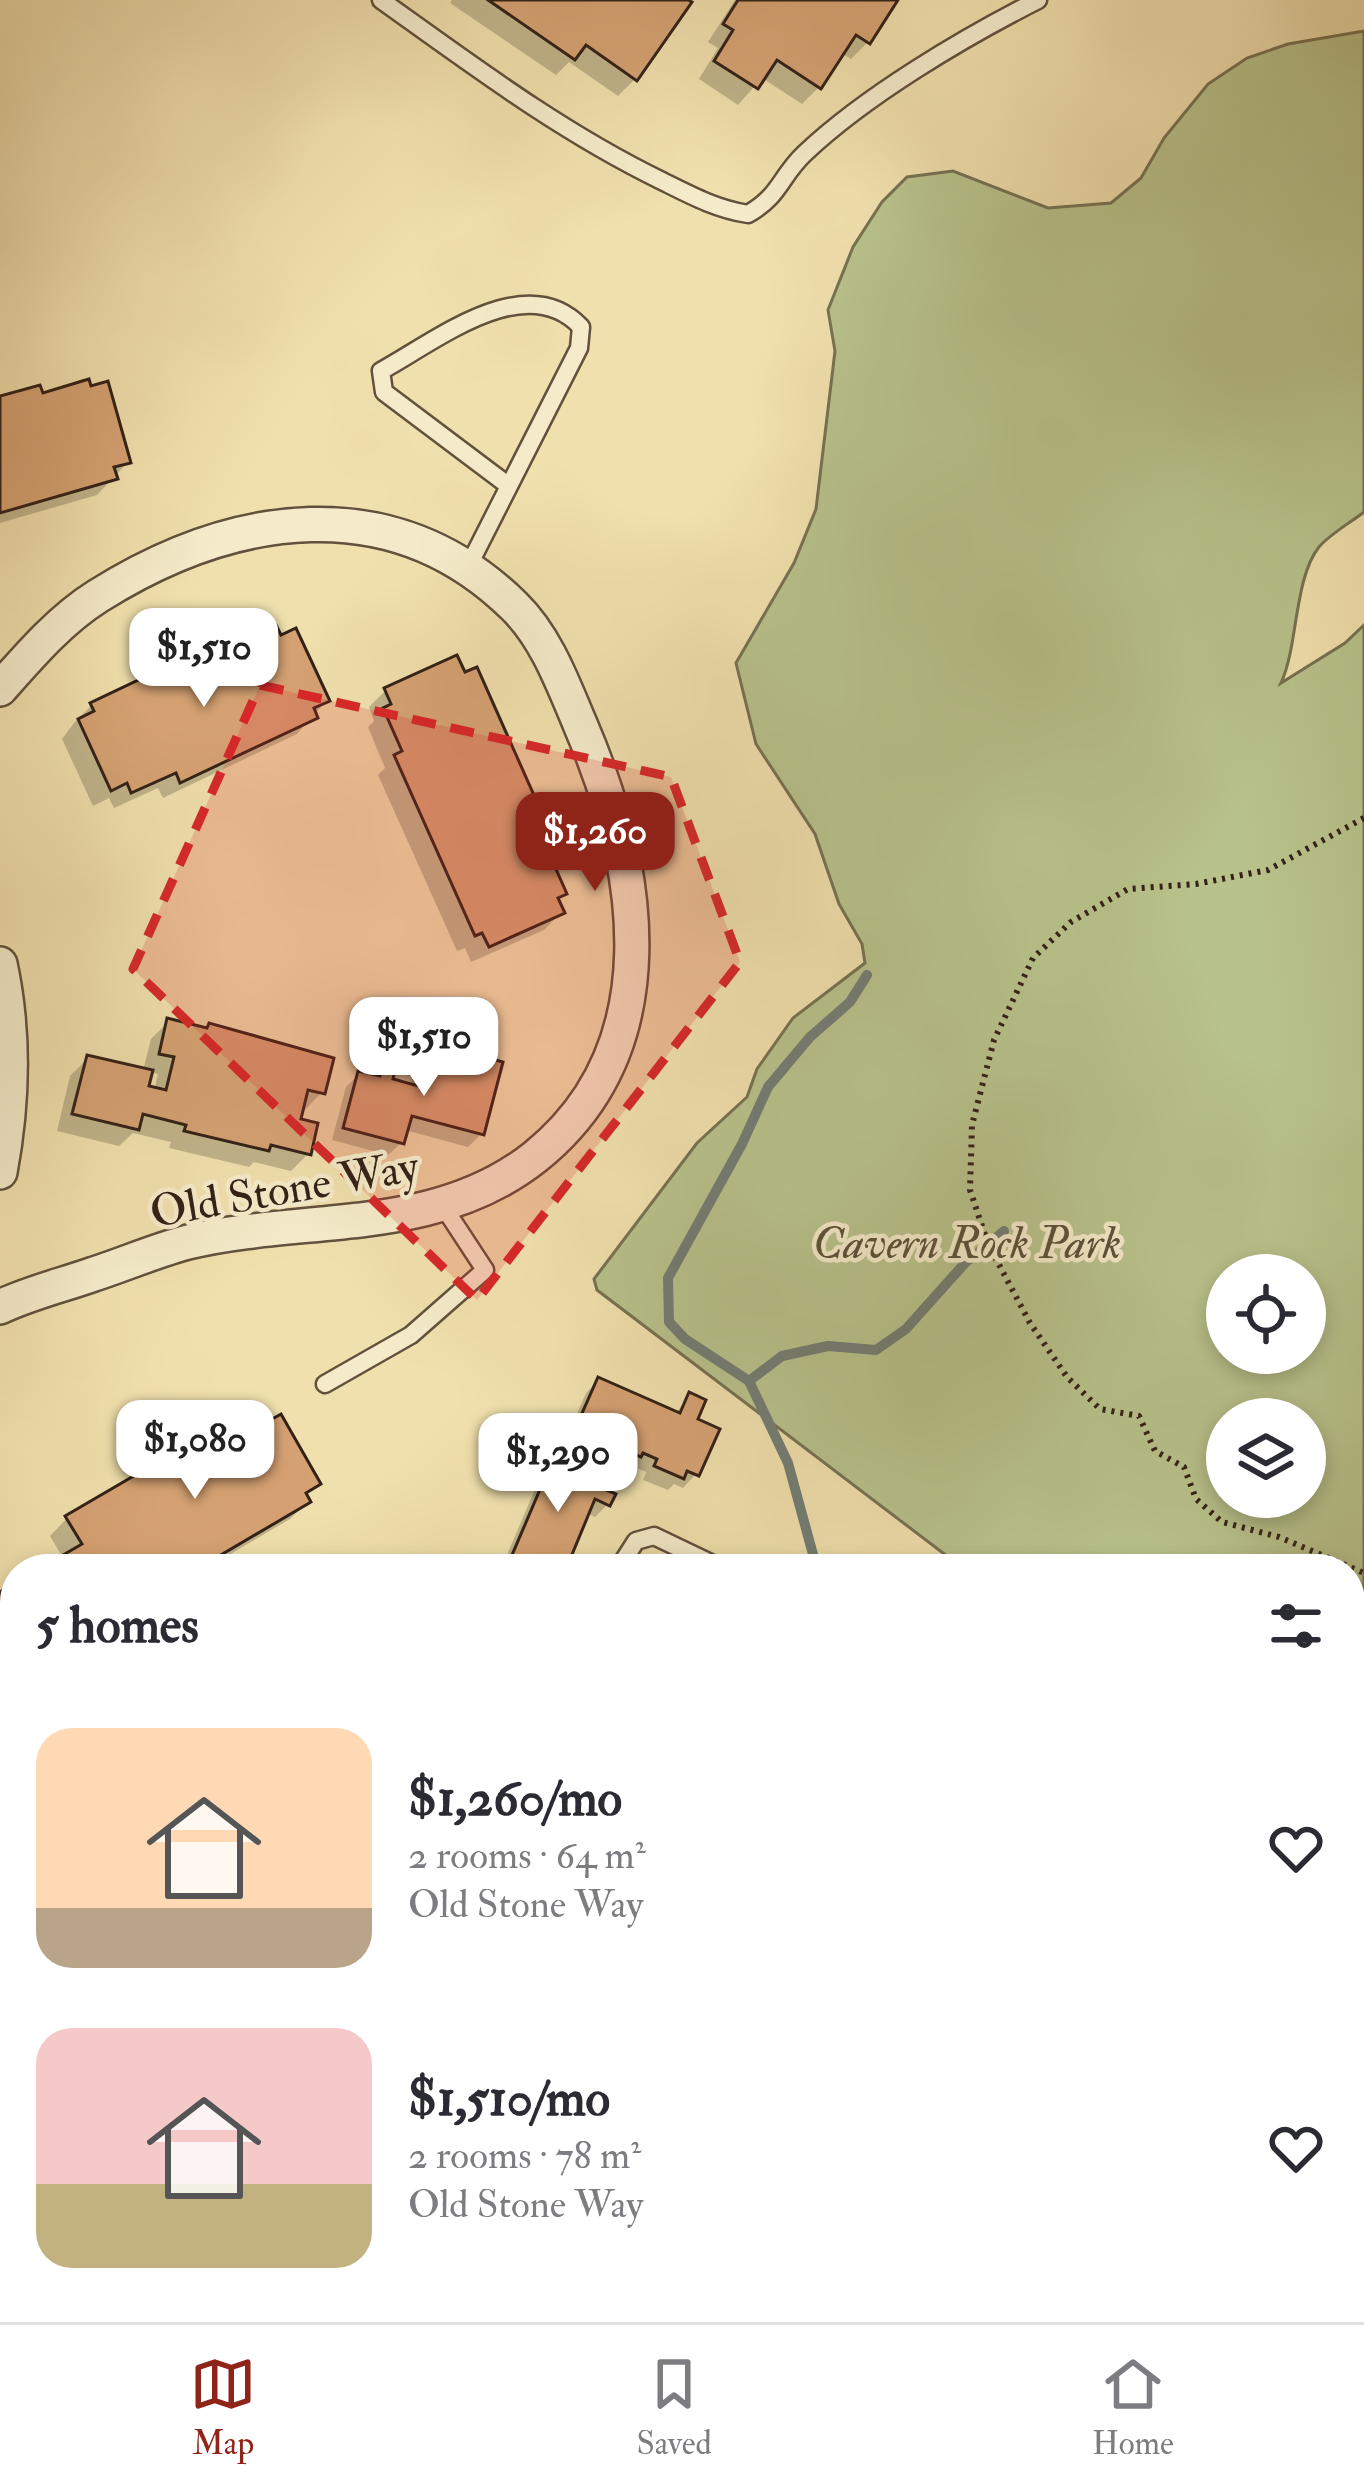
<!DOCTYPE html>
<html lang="en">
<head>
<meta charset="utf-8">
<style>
  :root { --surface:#fff; --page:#f7f7f7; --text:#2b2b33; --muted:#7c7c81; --line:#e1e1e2; --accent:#8f2418 }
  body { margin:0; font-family:"IM FELL Double Pica",serif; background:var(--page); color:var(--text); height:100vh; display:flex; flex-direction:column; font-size:45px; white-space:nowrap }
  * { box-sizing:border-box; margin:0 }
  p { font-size:39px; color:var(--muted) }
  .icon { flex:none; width:66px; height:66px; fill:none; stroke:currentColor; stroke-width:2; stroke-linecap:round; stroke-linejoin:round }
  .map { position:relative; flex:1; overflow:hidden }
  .details { position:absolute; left:0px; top:1554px; width:1365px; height:768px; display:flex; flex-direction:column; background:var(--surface); border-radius:48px 48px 0 0; box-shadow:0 6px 18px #0003 }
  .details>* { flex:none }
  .tools { position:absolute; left:1206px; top:1254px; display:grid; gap:24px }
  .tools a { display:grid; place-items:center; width:120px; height:120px; border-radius:50%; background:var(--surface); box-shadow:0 6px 18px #0003; font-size:60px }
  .price { position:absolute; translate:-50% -102px; padding:0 27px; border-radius:24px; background:#fff; color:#222; font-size:39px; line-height:78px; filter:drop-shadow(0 3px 6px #0008) }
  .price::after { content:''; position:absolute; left:50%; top:72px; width:36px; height:27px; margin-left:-18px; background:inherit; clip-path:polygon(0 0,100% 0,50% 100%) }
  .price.on { background:var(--accent); color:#fff }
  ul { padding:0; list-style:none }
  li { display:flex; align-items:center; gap:36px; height:300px; padding:0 36px }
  li span { display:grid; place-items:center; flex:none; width:336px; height:240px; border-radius:36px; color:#555 }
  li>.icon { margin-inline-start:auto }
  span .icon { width:144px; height:144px; fill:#fffc; stroke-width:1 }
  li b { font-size:51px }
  h2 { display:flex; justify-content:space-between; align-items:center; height:144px; padding:0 36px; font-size:51px }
  .dock { display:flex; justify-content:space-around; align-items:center; height:168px; border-top:3px solid var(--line); background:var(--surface); font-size:33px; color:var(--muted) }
  .dock a { display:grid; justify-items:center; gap:6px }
  .dock .on { color:var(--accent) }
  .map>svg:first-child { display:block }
  .green { fill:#b8c28b; stroke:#767251; stroke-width:3; fill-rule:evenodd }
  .shadow { fill:#0003; fill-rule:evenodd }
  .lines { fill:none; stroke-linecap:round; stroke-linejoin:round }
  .stream { stroke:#737d74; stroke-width:10 }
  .building { fill:#d5a172; stroke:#332117; stroke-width:3 }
  .lane-casing { stroke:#62513c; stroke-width:21 }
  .street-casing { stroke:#62513c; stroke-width:38 }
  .path { stroke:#332117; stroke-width:6; stroke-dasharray:3 6; stroke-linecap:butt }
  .lane { stroke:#f5ebca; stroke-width:16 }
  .street { stroke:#f5ebca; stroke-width:33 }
  .marked { fill:#d62828; fill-opacity:0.2; stroke:#d62828; stroke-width:9; stroke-dasharray:24 15; stroke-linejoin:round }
  .labels { text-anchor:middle; stroke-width:9; stroke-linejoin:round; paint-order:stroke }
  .street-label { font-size:45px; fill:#332117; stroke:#f5ebca }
  .park-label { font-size:45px; font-style:italic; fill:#5b513a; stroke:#f5ebca }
</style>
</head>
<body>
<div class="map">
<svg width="1364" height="2322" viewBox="0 0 1364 2322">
  <rect width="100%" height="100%" fill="#f0e0ad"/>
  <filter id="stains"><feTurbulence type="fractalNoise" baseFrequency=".00167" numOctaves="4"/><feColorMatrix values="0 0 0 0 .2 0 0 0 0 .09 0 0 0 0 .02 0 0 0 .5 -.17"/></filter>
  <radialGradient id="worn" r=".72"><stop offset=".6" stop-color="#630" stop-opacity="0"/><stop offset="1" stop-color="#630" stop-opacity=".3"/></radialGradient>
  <g class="green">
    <path d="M1364,31V512C1350,523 1330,534 1319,547C1294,578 1298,647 1281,683L1345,643L1364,625V1874L1350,1863V1569H964L597,1290L594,1279L697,1143L747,1097L757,1069L793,1018L865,963L862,944L839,904L815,834L756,744L736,663L794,563L816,509L835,351L828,310L853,247L882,202L907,177L953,171L1048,208L1111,203L1141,178L1164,138L1208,84L1247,58L1288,44ZM1305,1275V1353H1227V1275ZM1305,1419V1497H1227V1419Z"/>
    <path d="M1364,2137V2319L1339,2307H1350V2159Z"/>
  </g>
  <g class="shadow">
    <path d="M452,0H683L635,79L618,96L569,62L556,75L450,3Z"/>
    <path d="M735,0H895L868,42L851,59L841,53L819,87L802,104L762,78L738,105L699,79L718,48L708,42Z"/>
    <path d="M41,397L128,462L97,495L0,523V399Z"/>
    <path d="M232,649L327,700L297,734L163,798L158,788L114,808L109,798L93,806L62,739L74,723L92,705Z"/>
    <path d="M386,690L554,846L546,854L564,894L556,901L561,913L544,930L471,962L465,948L457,951L378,775L385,768L368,727L374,721L369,707Z"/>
    <path d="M168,1022L322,1092L305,1110L300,1109L297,1121L308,1154L291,1171L254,1162L249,1167L169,1148L171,1142L133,1133L119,1146L57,1131L70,1076L88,1058L143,1071L151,1039ZM149,1072L158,1074L154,1091L145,1089Z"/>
    <path d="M472,1057L481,1134L468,1147L405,1130L402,1142L388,1155L332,1140L346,1087L359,1074L373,1078L385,1066L389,1081L410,1087L413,1075L426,1062L458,1071Z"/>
    <path d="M599,1380L675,1414L690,1396L696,1474L683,1488L674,1484L668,1490L643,1480L646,1472L630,1465L626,1468L611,1462L601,1473L583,1465L576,1481L608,1504L595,1517L586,1513L563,1569H501L547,1461L560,1448L584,1459L588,1451L565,1441L586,1393Z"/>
    <path d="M220,1440L318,1483L304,1497L308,1502L290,1519L205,1569H45L63,1558L50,1536L67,1518Z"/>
    <path d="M15,1587V1650L0,1659V1595Z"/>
    <path d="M188,2307H251L245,2322H182Z"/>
    <path d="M335,2307H380L371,2316L365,2314L361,2318Z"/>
    <path d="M571,2307H635L631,2318L635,2322H565Z"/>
    <path d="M808,2307H851L842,2315Z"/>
    <path d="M1002,2307H1075L1068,2322H995Z"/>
  </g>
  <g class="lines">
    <g class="stream">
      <path d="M749,1381L782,1356L828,1346L876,1350L906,1329L965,1263L1004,1231"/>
      <path d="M811,1569L814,1558L788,1463L749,1381L685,1339L669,1322L668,1278L742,1144L768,1087L810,1037L850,1002L867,975"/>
    </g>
  </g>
  <g class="building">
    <path d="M488,0H688L692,2L637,81L586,45L575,60Z"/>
    <path d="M738,0H898L870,44L856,35L821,89L777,60L758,89L714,61L733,30L723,24Z"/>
    <path d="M89,379L91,386L108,381L131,463L114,467L118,479L0,513V396L40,385L43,393Z"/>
    <path d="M276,625L281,635L296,628L330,701L314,708L318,718L180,783L176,773L131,793L127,783L111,791L78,719L94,711L90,703L229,637L233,645Z"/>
    <path d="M457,655L465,672L477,667L557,847L548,851L567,894L558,898L565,913L489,947L482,933L475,936L394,755L402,751L383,708L391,704L384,688Z"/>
    <path d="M167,1018L207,1028L209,1023L334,1058L325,1094L308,1090L301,1119L318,1123L311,1155L271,1145L269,1151L184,1131L186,1125L143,1114L139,1130L72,1114L87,1055L153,1070L149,1086L166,1090L174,1057L159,1054Z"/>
    <path d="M471,1053L503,1062L484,1135L412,1116L404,1144L343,1128L358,1071L380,1076L384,1063L396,1066L393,1079L418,1086L425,1059L467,1070Z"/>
    <path d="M598,1377L680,1413L689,1392L706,1400L698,1419L720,1429L699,1476L687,1471L684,1479L654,1466L657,1459L643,1453L641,1457L622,1449L616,1462L593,1451L599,1437L576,1427Z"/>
    <path d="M261,1412L267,1422L281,1414L321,1484L306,1493L311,1502L197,1569H39L82,1544L65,1516L216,1428L221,1436Z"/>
    <path d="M559,1445L589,1458L580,1479L616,1494L610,1506L595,1499L566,1569H506Z"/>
    <path d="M15,1583V1644L0,1618V1592Z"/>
    <path d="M193,2307H254L248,2322H187Z"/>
    <path d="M576,2307H639L635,2316L640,2319L639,2322H570Z"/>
    <path d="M1007,2307H1078L1071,2322H1008L1011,2317L1004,2314Z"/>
  </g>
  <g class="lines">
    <defs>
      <g id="lane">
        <path d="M381,0C472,65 561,132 662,181C690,195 716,209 748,214C780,196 780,177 804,154C865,96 963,38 1038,0"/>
        <path d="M467,569L579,348L581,327C526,268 436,341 381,371L384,392L509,486"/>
        <path d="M325,1384L411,1335L485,1270L443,1206"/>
        <path d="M618,1569L636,1541L654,1536L723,1569"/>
        <path d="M0,1692L15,1708"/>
        <path d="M0,1861L15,1882"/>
        <path d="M736,2322L737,2307"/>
        <path d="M1162,2322L1166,2307"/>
      </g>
      <g id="street">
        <path d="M0,689C30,655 60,620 98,596C232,512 392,486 514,606C546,637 563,684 580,724C641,866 672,1047 535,1157C434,1237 306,1214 188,1242C157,1250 125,1264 94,1274C63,1285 29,1293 0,1307"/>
        <path d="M0,964C15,1034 13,1102 0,1172"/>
        <path d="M426,2322L433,2307"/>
      </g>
    </defs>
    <use href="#lane" class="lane-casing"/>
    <use href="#street" class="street-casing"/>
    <path class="path" d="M1364,818L1268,870L1196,884L1128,889L1071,922L1033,958L994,1040L972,1125L970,1190L988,1244L1030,1323L1067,1377L1100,1409L1139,1416L1155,1451L1184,1467L1196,1499L1222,1522L1279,1537L1364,1573"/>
    <use href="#lane" class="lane"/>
    <use href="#street" class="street"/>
  </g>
  <path class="marked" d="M260,685L671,777L740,962L477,1300L133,969Z"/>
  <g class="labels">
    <g class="street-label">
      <text transform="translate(284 1188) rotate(-10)" y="16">Old Stone Way</text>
    </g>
    <g class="park-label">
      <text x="967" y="1258">Cavern Rock Park</text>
    </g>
  </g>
  <rect width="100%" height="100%" filter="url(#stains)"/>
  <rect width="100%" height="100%" fill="url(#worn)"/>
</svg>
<div class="tools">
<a><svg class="icon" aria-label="locate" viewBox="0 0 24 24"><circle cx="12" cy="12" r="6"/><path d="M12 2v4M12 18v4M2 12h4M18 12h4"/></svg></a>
<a><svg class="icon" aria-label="layers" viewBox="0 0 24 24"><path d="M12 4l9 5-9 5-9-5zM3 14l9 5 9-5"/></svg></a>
</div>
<b class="price" style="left:204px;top:710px">$1,510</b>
<b class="price on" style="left:595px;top:894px">$1,260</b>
<b class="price" style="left:424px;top:1099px">$1,510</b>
<b class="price" style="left:195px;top:1502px">$1,080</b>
<b class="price" style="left:558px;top:1515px">$1,290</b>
<section class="details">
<h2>5 homes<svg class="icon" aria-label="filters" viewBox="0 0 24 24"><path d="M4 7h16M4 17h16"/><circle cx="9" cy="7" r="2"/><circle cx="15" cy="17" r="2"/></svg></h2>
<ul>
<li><span style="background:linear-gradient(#ffd9b3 75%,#b9a48a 0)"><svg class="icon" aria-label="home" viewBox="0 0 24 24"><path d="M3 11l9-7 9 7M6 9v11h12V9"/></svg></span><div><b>$1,260/mo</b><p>2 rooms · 64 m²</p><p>Old Stone Way</p></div><svg class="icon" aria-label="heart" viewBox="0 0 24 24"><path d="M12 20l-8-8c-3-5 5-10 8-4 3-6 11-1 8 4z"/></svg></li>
<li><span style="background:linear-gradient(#f6c9c9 65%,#c2b280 0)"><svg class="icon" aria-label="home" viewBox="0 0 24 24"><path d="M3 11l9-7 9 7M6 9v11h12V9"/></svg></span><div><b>$1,510/mo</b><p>2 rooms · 78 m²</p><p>Old Stone Way</p></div><svg class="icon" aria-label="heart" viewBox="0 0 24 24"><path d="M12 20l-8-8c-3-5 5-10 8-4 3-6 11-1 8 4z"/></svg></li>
</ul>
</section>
</div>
<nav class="dock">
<a class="on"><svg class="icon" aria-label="map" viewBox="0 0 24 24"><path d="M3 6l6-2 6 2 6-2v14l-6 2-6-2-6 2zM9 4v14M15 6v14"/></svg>Map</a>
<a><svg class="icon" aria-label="saved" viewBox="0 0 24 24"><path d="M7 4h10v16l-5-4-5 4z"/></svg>Saved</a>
<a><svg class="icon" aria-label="home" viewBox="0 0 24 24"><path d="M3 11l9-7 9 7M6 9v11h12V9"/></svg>Home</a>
</nav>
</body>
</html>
